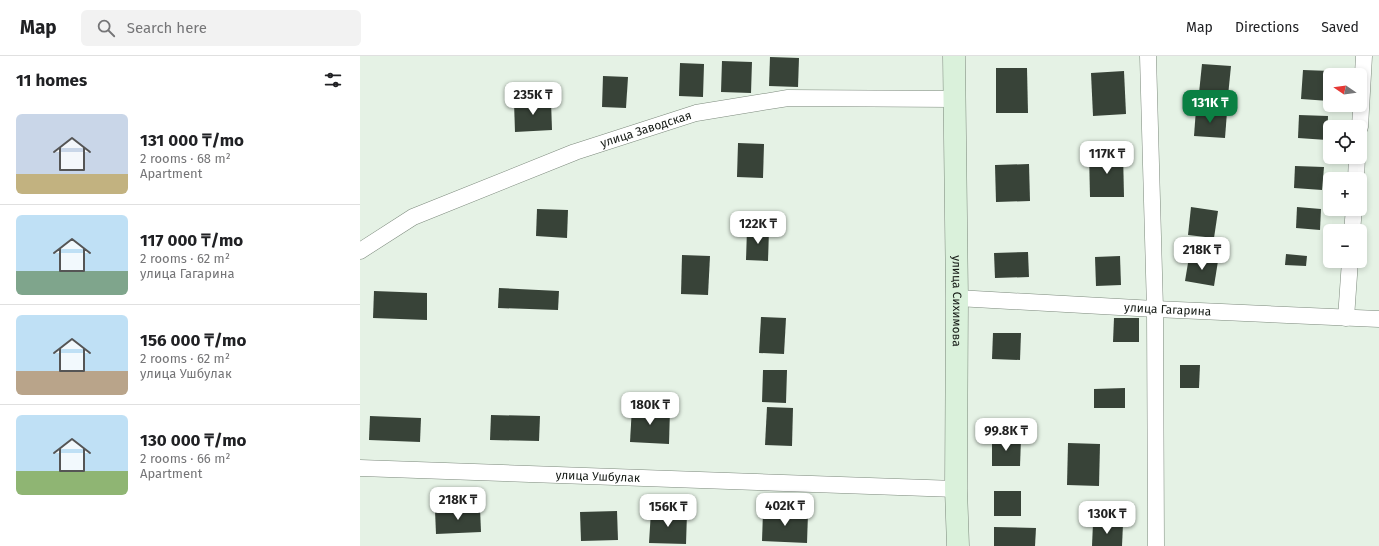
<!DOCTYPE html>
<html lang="en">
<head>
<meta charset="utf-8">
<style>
  :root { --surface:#fff; --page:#f2f2f2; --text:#202124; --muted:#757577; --line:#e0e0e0; --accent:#0b8043 }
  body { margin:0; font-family:"Fira Sans",sans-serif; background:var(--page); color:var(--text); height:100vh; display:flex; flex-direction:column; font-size:15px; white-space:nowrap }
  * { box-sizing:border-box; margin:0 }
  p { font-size:13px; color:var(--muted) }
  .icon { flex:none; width:22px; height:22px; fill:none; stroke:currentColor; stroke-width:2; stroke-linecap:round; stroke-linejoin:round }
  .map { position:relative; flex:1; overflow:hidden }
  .drawer { display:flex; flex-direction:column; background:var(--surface); width:360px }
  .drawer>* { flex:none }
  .needle { width:26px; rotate:283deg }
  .fabs { position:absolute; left:963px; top:12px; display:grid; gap:8px }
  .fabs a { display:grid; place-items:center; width:44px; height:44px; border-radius:6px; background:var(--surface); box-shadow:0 2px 6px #0003; font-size:20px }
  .price { position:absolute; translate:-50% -34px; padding:0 9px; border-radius:8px; background:#fff; color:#222; font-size:13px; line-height:26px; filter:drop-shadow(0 1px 2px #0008) }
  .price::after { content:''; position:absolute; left:50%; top:24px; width:12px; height:9px; margin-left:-6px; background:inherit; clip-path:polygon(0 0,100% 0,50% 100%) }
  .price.current { background:var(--accent); color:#fff }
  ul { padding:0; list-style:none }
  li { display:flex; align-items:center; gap:12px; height:100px; padding:0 16px }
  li+li { border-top:1px solid var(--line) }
  li span { display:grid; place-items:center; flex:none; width:112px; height:80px; border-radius:6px; color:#555 }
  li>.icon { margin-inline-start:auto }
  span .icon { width:48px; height:48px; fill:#fffc; stroke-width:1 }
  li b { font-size:17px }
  h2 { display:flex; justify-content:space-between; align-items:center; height:48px; padding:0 16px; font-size:17px }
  header { display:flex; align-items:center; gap:24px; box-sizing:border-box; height:56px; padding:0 20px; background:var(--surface); border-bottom:1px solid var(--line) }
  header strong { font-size:19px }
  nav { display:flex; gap:22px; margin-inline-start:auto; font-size:14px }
  .search { width:280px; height:36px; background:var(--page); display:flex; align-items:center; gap:10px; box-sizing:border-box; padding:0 14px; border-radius:6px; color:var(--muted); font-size:15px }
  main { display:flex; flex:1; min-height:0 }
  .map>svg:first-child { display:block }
  .building { fill:#384338 }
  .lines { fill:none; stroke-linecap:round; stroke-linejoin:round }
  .street-casing { stroke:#7c897c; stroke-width:17 }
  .secondary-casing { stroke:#7c897c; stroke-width:23 }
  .street { stroke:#fff; stroke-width:16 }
  .secondary { stroke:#daf1db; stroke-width:22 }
  .labels { text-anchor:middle; stroke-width:4; stroke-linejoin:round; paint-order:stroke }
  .street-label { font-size:12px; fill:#161b16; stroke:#e5f2e5 }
</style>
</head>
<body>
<header>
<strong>Map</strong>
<div class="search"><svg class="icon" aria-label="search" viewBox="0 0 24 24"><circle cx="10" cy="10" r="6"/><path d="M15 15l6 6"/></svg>Search here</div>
<nav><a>Map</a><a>Directions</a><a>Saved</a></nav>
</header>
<main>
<section class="drawer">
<h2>11 homes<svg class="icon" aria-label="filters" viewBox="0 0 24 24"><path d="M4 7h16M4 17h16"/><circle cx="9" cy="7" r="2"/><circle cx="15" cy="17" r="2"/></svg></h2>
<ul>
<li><span style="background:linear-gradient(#c9d6e8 75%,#c2b280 0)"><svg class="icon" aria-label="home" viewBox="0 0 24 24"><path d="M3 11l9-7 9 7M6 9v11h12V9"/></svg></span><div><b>131 000 ₸/mo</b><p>2 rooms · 68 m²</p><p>Apartment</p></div></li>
<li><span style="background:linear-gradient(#bfe0f5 70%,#7fa58c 0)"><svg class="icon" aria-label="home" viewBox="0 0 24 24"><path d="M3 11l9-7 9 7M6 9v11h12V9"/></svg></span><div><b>117 000 ₸/mo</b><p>2 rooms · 62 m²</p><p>улица Гагарина</p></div></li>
<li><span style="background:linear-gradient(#bfe0f5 70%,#b9a48a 0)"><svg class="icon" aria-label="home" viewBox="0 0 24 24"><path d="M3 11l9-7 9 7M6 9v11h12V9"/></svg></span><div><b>156 000 ₸/mo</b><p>2 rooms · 62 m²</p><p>улица Ушбулак</p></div></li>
<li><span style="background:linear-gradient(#bfe0f5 70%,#8fb573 0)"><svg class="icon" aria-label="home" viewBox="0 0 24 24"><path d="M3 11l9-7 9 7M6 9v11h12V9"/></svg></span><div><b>130 000 ₸/mo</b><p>2 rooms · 66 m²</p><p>Apartment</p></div></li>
</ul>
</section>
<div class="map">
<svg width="1019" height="490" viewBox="0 0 1019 490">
  <rect width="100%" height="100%" fill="#e5f2e5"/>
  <g class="building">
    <path d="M410,1L439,2L438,31L409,30Z"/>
    <path d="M362,5L392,6L391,37L361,36Z"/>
    <path d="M320,7L344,8L343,41L319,40Z"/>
    <path d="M842,8L871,10L868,40L839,37Z"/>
    <path d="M636,12H667L668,57H636Z"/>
    <path d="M943,14L971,15V19H970L969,45L941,43Z"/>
    <path d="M764,15L766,58L733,60L731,17Z"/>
    <path d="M243,20L268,21L266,52L242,51Z"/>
    <path d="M191,45L192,74L155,76L154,46Z"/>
    <path d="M836,53L867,56L865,82L834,80Z"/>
    <path d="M939,59L968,60L967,84L938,82Z"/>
    <path d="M378,87L404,88L403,122L377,121Z"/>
    <path d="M763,96L764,141H730L729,97Z"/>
    <path d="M669,108L670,145L636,146L635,109Z"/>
    <path d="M935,110L964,111L962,134L934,132Z"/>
    <path d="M831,151L858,155L854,182L828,179Z"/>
    <path d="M937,151L961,153L960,174L936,172Z"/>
    <path d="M177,153L208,154L207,182L176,180Z"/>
    <path d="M387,173L409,174L408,205L386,204Z"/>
    <path d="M668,196L669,221L635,222L634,197Z"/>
    <path d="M926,198L947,200L946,210L925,209Z"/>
    <path d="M322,199L350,200L348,239L321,238Z"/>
    <path d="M760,200L761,229L736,230L735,201Z"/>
    <path d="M829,201L858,205L854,230L825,225Z"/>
    <path d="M139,232L199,235L198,254L138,252Z"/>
    <path d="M14,235L67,237V264L13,262Z"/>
    <path d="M401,261L426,262L424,298L399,297Z"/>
    <path d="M754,262H779V286H753Z"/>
    <path d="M633,277H661L660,304L632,303Z"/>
    <path d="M820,309H840L839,332H820Z"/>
    <path d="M403,314H427L426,347L402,346Z"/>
    <path d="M765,332V352H734V333Z"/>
    <path d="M272,351L310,353L309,388L270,386Z"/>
    <path d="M407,351L433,352L432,390L405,389Z"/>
    <path d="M131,359L180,360L179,385L130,384Z"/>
    <path d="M10,360L61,362L60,386L9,384Z"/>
    <path d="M632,383H661L660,410H632Z"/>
    <path d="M708,387L740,388L739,430L707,429Z"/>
    <rect x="634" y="435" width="27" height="25"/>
    <path d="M120,452L121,476L76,478L75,454Z"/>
    <path d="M257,455L258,484L221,485L220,456Z"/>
    <path d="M291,455L327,456L326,488L289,487Z"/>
    <path d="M403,456L448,457L447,487L402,485Z"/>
    <path d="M733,467L763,468L762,490H732Z"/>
    <path d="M634,471L676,472L675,490H634Z"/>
  </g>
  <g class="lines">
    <defs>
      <g id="street">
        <path d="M788,0L795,253L796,490"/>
        <path d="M1000,71L1004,0"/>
        <path d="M996,123L997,101"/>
        <path d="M992,175L994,153"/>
        <path id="s1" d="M0,195L53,161L215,96L336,57L428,42L594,43"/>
        <path id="s2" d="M597,242L795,253L1019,263"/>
        <path d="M986,262L990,205"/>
        <path id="s3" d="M0,412L596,433"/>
      </g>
      <g id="secondary">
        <path id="s4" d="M594,0L597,242L596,433L598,490"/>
      </g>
    </defs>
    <use href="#street" class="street-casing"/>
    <use href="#secondary" class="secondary-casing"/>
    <use href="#street" class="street"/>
    <use href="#secondary" class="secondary"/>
  </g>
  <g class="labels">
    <g class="street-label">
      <text dy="4" stroke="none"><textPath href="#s1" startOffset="312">улица Заводская</textPath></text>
      <text dy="4" stroke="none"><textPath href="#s4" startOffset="245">улица Сихимова</textPath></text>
      <text dy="4" stroke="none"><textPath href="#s2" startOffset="211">улица Гагарина</textPath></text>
      <text dy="4" stroke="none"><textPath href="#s3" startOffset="238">улица Ушбулак</textPath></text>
    </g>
  </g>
</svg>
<div class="fabs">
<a><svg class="needle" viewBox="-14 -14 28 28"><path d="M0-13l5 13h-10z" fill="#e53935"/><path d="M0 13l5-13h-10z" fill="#757577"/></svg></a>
<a><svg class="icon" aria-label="locate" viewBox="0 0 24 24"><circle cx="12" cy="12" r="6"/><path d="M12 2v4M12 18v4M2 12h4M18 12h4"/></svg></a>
<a>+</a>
<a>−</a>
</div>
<b class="price" style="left:173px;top:60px">235K ₸</b>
<b class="price current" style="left:850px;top:68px">131K ₸</b>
<b class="price" style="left:747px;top:119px">117K ₸</b>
<b class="price" style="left:398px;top:189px">122K ₸</b>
<b class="price" style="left:842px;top:215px">218K ₸</b>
<b class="price" style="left:290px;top:370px">180K ₸</b>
<b class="price" style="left:646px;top:396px">99.8K ₸</b>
<b class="price" style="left:98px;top:465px">218K ₸</b>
<b class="price" style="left:425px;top:471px">402K ₸</b>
<b class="price" style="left:308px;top:472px">156K ₸</b>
<b class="price" style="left:747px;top:479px">130K ₸</b>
</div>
</main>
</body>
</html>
